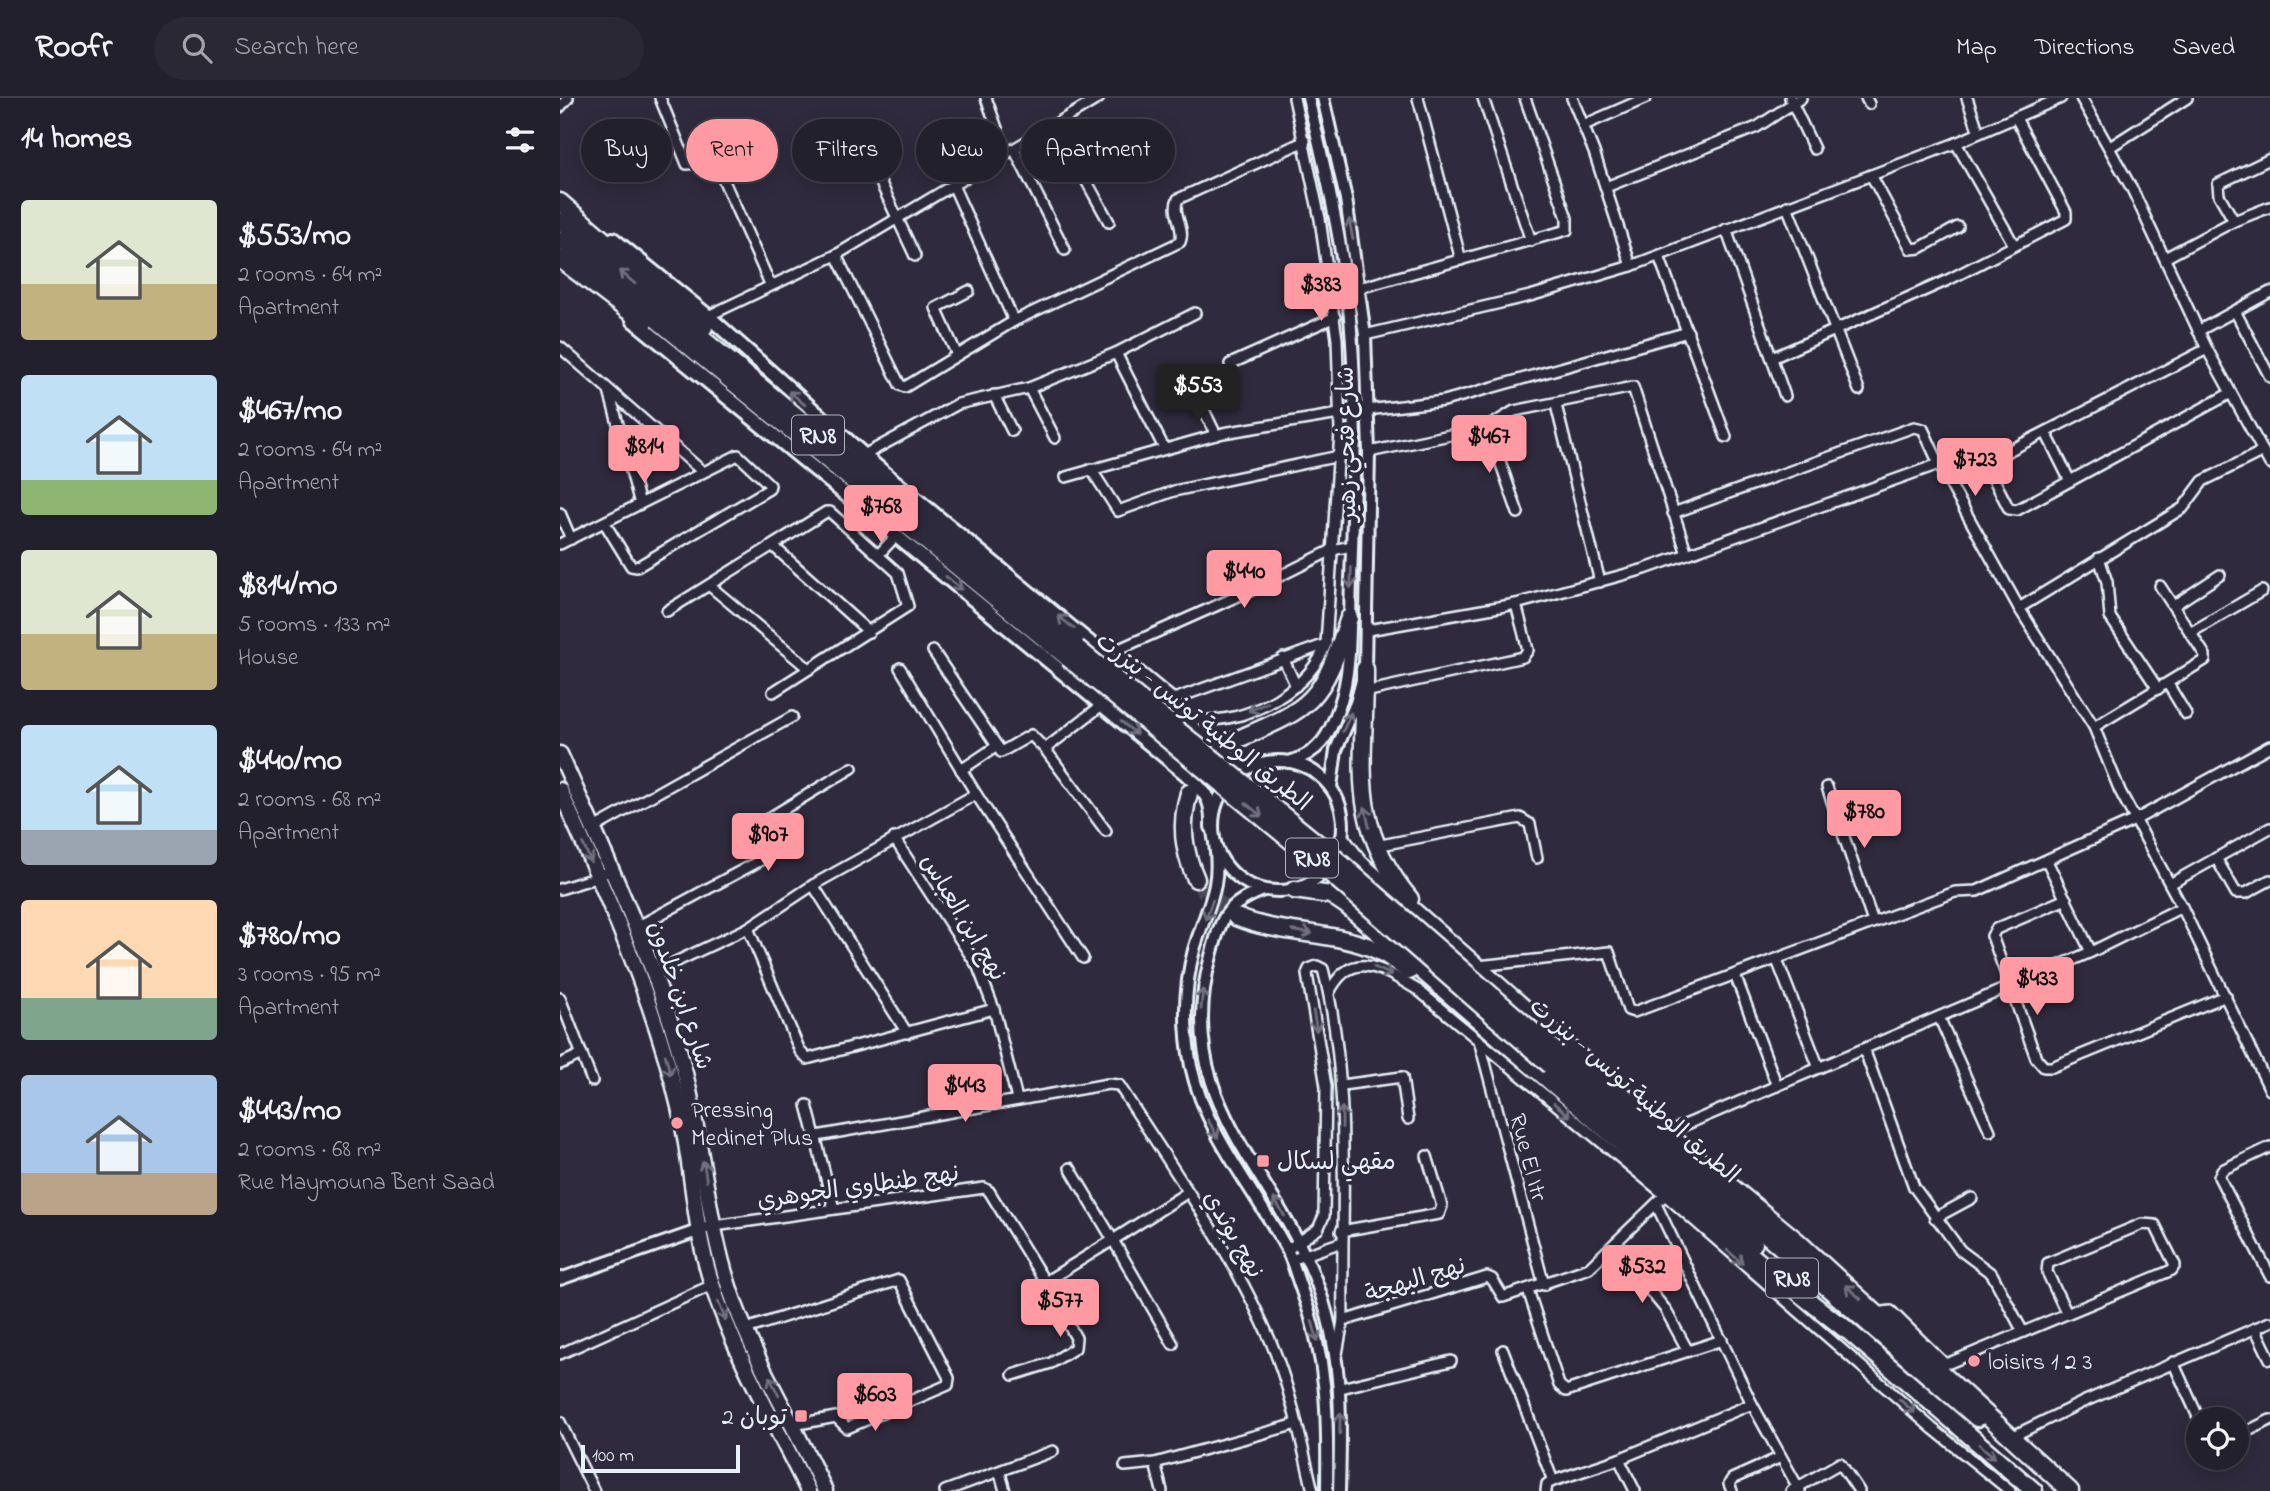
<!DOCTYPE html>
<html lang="en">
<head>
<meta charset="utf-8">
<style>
  :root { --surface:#23202e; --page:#2b2836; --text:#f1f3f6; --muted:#a3a3aa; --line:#403e4a; --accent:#ff9aa2 }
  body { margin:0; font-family:"Indie Flower","Playpen Sans Arabic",sans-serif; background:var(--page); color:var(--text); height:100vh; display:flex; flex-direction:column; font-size:26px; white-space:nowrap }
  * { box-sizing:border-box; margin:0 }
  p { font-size:23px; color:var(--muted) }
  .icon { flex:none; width:38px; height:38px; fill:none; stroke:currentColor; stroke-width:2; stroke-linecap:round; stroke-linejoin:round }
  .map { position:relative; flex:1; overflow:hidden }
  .details { display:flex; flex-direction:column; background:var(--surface); width:560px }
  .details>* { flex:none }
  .top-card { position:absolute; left:21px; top:21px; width:665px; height:63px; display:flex; gap:14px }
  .buttons { position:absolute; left:1626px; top:1309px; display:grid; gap:14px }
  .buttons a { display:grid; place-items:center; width:63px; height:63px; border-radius:50%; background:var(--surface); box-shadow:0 4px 18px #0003,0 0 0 2px var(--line); font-size:35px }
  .scale { position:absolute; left:21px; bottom:18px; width:159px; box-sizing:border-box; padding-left:7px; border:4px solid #e8f1f8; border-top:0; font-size:19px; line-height:24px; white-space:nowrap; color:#e8f1f8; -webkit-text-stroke:5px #2f2a3d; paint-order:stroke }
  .price { position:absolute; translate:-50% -60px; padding:0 16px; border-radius:7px; background:var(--accent); color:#111; font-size:23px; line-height:46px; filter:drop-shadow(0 2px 4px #0008) }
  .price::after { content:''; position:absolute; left:50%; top:42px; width:21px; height:16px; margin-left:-10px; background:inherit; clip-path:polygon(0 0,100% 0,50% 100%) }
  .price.active { background:#222; color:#fff }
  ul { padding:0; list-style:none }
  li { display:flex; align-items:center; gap:21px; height:175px; padding:0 21px }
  li span { display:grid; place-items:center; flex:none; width:196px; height:140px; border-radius:7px; color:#555 }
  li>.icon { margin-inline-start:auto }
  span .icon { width:84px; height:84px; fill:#fffc; stroke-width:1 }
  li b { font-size:30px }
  h2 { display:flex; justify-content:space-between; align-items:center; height:84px; padding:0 21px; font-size:30px }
  .chip { padding:0 24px; border-radius:32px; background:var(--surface); box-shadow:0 4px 18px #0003,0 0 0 2px var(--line); font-size:24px; line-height:63px }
  .chip.active { background:var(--accent); color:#111 }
  header { display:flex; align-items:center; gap:42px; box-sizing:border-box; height:98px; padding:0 35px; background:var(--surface); border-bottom:2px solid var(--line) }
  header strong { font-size:33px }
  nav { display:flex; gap:38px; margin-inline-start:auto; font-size:24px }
  .search { width:490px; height:63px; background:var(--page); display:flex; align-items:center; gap:18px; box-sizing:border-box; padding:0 24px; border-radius:38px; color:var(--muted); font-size:26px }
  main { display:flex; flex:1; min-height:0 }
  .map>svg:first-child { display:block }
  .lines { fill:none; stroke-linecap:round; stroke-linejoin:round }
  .motorway-tunnel { stroke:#4b4859; stroke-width:16; stroke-dasharray:16 8; stroke-linecap:butt }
  .minor-casing { stroke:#e8f1f8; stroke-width:14 }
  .tertiary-casing { stroke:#e8f1f8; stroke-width:16 }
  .secondary-casing { stroke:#e8f1f8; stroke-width:18 }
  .trunk-casing { stroke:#e8f1f8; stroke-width:19 }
  .motorway-casing { stroke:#e8f1f8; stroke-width:21 }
  .minor { stroke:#2f2a3d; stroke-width:9 }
  .tertiary { stroke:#2f2a3d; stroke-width:10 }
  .secondary { stroke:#2f2a3d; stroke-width:12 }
  .trunk { stroke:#2f2a3d; stroke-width:14 }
  .motorway { stroke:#2f2a3d; stroke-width:16 }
  .motorway-bridge-casing { stroke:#e8f1f8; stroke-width:21; stroke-linecap:butt }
  .motorway-bridge { stroke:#2f2a3d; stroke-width:16 }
  .oneway { stroke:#70707e }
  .poi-dot { fill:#ff9aa2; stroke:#2f2a3d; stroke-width:2.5 }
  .labels { text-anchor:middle; stroke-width:7; stroke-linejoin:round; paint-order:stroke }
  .shield { fill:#2f2a3d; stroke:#b0b5c0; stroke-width:2 }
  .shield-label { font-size:23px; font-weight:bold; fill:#e8f1f8 }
  .street-label { font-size:24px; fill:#e8f1f8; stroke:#2f2a3d }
  .poi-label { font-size:24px; fill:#e8f1f8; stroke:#2f2a3d; text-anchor:start }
</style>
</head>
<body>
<header>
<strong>Roofr</strong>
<div class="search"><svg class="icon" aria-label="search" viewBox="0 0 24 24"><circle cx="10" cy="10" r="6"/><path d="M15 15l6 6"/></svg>Search here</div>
<nav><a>Map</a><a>Directions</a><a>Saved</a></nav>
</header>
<main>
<section class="details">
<h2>14 homes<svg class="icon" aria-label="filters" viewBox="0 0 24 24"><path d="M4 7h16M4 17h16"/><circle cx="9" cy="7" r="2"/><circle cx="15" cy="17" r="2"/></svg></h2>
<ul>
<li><span style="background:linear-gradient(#dfe7d0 60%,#c2b280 0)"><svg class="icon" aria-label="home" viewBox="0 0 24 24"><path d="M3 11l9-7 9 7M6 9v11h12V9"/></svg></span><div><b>$553/mo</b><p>2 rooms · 64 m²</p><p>Apartment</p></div></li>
<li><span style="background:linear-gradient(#bfe0f5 75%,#8fb573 0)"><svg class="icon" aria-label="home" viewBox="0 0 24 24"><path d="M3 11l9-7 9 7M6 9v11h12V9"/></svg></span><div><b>$467/mo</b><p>2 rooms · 64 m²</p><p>Apartment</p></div></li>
<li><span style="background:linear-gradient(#dfe7d0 60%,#c2b280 0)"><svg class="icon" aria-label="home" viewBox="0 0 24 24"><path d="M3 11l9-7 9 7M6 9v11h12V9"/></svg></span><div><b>$814/mo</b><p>5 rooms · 133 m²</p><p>House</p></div></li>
<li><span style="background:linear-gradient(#bfe0f5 75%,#9aa5b1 0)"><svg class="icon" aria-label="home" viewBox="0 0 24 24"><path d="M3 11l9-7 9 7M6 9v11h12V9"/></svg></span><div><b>$440/mo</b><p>2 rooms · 68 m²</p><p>Apartment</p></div></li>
<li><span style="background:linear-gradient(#ffd9b3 70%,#7fa58c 0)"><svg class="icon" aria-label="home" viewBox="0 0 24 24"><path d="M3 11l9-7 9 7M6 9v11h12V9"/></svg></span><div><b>$780/mo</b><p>3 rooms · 95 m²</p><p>Apartment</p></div></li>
<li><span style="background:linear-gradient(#a9c7e8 70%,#b9a48a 0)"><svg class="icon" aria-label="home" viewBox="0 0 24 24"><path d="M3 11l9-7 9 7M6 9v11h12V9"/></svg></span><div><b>$443/mo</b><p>2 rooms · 68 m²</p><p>Rue Maymouna Bent Saad</p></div></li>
</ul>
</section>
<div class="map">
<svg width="1710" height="1393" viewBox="0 0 1710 1393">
  <rect width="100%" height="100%" fill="#2f2a3d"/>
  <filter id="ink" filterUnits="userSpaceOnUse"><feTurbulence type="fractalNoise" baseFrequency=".0143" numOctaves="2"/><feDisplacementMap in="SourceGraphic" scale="14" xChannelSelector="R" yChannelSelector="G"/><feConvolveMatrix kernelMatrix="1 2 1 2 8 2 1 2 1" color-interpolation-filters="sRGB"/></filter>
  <g filter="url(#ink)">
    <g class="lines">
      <path class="motorway-tunnel" d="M636,781L646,795L676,819"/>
      <defs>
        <g id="minor">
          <path d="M100,0L127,66L155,63L210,186"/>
          <path d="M426,0L446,55"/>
          <path d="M858,0L901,162"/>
          <path d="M923,0L971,143"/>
          <path d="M1012,0L1034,54L1071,168"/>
          <path d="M1230,0L1254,51"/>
          <path d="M1306,0L1309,6"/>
          <path d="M1407,0L1419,35"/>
          <path d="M1521,0L1572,91L1647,251L1710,366"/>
          <path d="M0,9L8,0"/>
          <path d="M1024,27L1086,0"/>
          <path d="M496,28L549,124"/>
          <path d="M1396,45L1454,147"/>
          <path d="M304,49L355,158"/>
          <path d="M1550,49L1627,0"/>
          <path d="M454,51L505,152"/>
          <path d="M1311,77L1351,151L1360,150L1398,129"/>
          <path d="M393,87L454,223"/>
          <path d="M1046,89L1197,29L1241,0"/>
          <path d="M1227,108L1299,292"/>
          <path d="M1674,123L1659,97L1658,86L1710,61"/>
          <path d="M1166,131L1225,298"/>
          <path d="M276,157L340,287L345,289L454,223L620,144C626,130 611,115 618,101L745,43"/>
          <path d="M1099,158L1166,339"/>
          <path d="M1605,160L1674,123L1710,109"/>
          <path d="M799,190L1007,132V120L965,0"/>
          <path d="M1675,213L1710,279"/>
          <path d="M148,218L276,157L539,0"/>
          <path d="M1638,233L1710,194"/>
          <path d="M805,237L970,198L1071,168L1396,45L1501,0"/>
          <path d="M0,249L143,374"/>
          <path d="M396,255L376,210L409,193"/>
          <path d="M556,255L604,350"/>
          <path d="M1212,260L1388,182L1506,121V114L1456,20"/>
          <path d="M670,266L775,219"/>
          <path d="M633,289L656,337"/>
          <path d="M469,290L495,340"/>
          <path d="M49,293L80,406"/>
          <path d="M434,297L452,333"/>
          <path d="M996,307L1040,484"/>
          <path d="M807,312L884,303L1128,234"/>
          <path d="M928,329L958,415"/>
          <path d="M1486,335L1510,383"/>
          <path d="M809,354L928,329L954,313L1073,289L1127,456"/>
          <path d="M304,357L398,306L469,290L556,255L635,215"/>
          <path d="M1426,366L1449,411L1457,412L1669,296"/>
          <path d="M531,371L558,413L614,393L779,358"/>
          <path d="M506,379L663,335L779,316"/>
          <path d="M1388,384L1647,251"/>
          <path d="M0,415L11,441"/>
          <path d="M1113,415L1354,329L1363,331L1379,366"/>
          <path d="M0,446L178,357L210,387L209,391L77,469L71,468L44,424"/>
          <path d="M213,448L309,534"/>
          <path d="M318,457L336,438"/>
          <path d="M1539,460L1547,484L1550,519L1598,591"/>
          <path d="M150,488L249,571"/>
          <path d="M1613,508L1660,477"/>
          <path d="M1459,510L1623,410L1643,383L1703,353"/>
          <path d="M107,513L266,414H270L338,475L348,508L213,594"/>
          <path d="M808,532L956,506L1085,471L1379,366L1459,510L1534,629L1560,693L1622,809L1710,992"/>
          <path d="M1630,535L1702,493"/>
          <path d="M766,546L617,600H612L560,557L559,551L696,490L772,452L792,448"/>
          <path d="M373,553L441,654L471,637L485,651"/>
          <path d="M723,560L736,588"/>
          <path d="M340,570L416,696L523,860"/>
          <path d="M1608,586L1626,616"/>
          <path d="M805,594L963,559L968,552L956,506"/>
          <path d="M542,607L485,651L546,733"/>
          <path d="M618,616C627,618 637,622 645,622C692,623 750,590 766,546L780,334L777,241L760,121L734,0"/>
          <path d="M1534,629L1645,562V557L1600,488"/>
          <path d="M401,672L437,648"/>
          <path d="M1267,689L1313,824"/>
          <path d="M34,730L232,619"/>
          <path d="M334,740L418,869L434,911L457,1001"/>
          <path d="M816,748L960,720L970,726L977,760"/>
          <path d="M1656,760L1676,795H1686L1710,782"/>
          <path d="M1487,763L1531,854"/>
          <path d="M1610,786L1710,730"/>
          <path d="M253,787L347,935"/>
          <path d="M0,791L38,779L51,771"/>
          <path d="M1506,801L1436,831L1432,838L1476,960L1484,969H1492L1666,898"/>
          <path d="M75,830L203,761L209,720L292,670"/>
          <path d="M188,830L240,953L247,961L434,911"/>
          <path d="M1217,862L1259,970"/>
          <path d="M918,868L1049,854L1068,912L1074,914L1395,794L1417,793L1575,722L1710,648"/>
          <path d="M94,874L188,830L253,787L416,696"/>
          <path d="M1175,877L1217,988"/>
          <path d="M769,895C792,848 824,872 858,892L1105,1097L1372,1330L1450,1393"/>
          <path d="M0,900L32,983"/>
          <path d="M1379,919L1430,1033"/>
          <path d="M919,942L984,1187"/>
          <path d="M1304,951L1354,1089L1400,1152L1432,1176L1463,1234"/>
          <path d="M0,966L22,956"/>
          <path d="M782,987L842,979L848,1021"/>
          <path d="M247,1007L274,1111"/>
          <path d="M1106,1035L1531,854L1622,809"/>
          <path d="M257,1038L548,986L559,987C612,1070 672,1153 711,1244C731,1292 741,1343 753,1393"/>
          <path d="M1710,1049L1662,1072L1659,1079L1710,1178"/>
          <path d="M1096,1106L1192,1306L1240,1393"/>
          <path d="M1375,1120L1412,1100"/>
          <path d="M154,1128L424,1090L429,1093L485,1184L553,1142L510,1070"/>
          <path d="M781,1133L879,1116L882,1108L867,1058"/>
          <path d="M1054,1149L1105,1211L1128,1253"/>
          <path d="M727,1152L758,1131L764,1118L766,988L747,876L749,871L757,868L763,871C792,986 781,1106 783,1223L777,1256"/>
          <path d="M731,1162L782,1144"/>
          <path d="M968,1192L999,1287L1006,1293L1162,1242"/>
          <path d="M1316,1215L1331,1213L1384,1265H1389L1612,1172L1615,1167L1595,1127L1582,1126L1488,1165L1487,1174L1507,1216"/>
          <path d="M783,1223L927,1179L932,1181L943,1199L1029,1170L1105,1097"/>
          <path d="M1695,1230L1710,1261"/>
          <path d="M186,1231L339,1182L389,1280L388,1287L287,1330L276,1319L233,1327"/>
          <path d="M613,1246L553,1142L628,1094"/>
          <path d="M943,1252L993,1383"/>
          <path d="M0,1256L152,1187"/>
          <path d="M1613,1264L1639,1321"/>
          <path d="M453,1277L491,1265L515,1250L516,1240L485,1184"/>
          <path d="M781,1290L891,1263"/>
          <path d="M0,1324L34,1393"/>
          <path d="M1453,1338L1523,1304L1710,1224"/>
          <path d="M1676,1339L1710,1322"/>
          <path d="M1059,1361L1075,1393"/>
          <path d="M595,1365L602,1393"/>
          <path d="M565,1368L595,1365L737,1326"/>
          <path d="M440,1375L445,1393"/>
          <path d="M385,1393L493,1353"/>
          <path d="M986,1393L987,1386L993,1383L1059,1361L1192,1306"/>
          <path d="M1172,1393L1169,1386L1172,1381L1221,1359"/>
          <path d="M1231,1393L1280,1365L1299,1393"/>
        </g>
        <g id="tertiary">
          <path d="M763,0L786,101L805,237L809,354L805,571L796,605L776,652L771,689"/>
          <circle cx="718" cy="728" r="65"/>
          <path d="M729,664C760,655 769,638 779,609C793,569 789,524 791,483C794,386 799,288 787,192C778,127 764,64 748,0"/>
          <path d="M655,745C662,793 646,809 634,852C624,889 624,930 631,968C646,1037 693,1089 726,1150C733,1162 736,1177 741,1190C768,1262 768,1317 767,1393"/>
          <path d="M703,792C664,808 662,818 651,858C610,1005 717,1070 760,1194C783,1260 781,1325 779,1393"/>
          <path d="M0,1181L146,1130"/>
        </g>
        <g id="secondary">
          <path d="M53,141L148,218L316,368L650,644L674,662L695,667"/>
          <path d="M73,222L625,675C645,695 653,699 652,729"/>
        </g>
        <g id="trunk">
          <path d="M0,656C43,753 90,850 119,952C143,1036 145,1125 175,1206C199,1271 237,1331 265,1393"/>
          <path d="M0,692C46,796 93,898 119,1009C133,1068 133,1129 152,1186C174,1256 216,1327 248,1393"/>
        </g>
        <g id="motorway">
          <path d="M0,104L144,229"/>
          <path d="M0,123L517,550"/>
          <path d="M0,142L508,560"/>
          <path d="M0,161L84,225"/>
          <path d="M805,571C806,663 785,722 850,801"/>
          <path d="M669,645C752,609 760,609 789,520"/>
          <path d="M629,695C620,726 623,752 636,781"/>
          <path d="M782,743L799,765L1106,1035L1237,1143L1510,1393"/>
          <path d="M734,792L771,797L786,807L1198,1163L1286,1232"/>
          <path d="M676,819C722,838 776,832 821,854C831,859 840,867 849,873"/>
          <path d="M999,956L1417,1320"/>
          <path d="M990,967L1194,1145"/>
          <path d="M1279,1225L1474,1393"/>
        </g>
      </defs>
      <use href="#minor" class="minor-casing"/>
      <use href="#tertiary" class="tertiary-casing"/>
      <use href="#secondary" class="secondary-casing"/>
      <use href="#trunk" class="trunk-casing"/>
      <use href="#motorway" class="motorway-casing"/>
      <use href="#minor" class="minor"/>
      <use href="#tertiary" class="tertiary"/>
      <use href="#secondary" class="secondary"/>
      <use href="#trunk" class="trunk"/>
      <use href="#motorway" class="motorway"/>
      <defs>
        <g id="motorway-bridge">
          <path d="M517,550L767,753L999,956"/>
          <path d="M508,560L757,764L990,967"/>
        </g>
      </defs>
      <use href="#motorway-bridge" class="motorway-bridge-casing"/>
      <use href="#motorway-bridge" class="motorway-bridge"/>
    </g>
    <defs><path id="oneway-shaft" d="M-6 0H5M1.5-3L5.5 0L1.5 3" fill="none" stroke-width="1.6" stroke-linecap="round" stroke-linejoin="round" transform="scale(1.75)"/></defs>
    <g class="oneway">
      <use href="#oneway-shaft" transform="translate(791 131) rotate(-100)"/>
      <use href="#oneway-shaft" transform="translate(67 179) rotate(-140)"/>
      <use href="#oneway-shaft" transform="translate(237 300) rotate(-139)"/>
      <use href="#oneway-shaft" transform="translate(791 480) rotate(92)"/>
      <use href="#oneway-shaft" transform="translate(394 485) rotate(39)"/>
      <use href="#oneway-shaft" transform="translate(506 524) rotate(-141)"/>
      <use href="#oneway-shaft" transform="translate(698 609) rotate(157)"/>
      <use href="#oneway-shaft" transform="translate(787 624) rotate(-66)"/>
      <use href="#oneway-shaft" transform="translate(569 630) rotate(39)"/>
      <use href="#oneway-shaft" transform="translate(694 712) rotate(39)"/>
      <use href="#oneway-shaft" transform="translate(807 719) rotate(-102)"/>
      <use href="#oneway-shaft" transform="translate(27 755) rotate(66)"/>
      <use href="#oneway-shaft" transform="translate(649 812) rotate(110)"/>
      <use href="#oneway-shaft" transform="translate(742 834) rotate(8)"/>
      <use href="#oneway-shaft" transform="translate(823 873) rotate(24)"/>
      <use href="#oneway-shaft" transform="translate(642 901) rotate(-84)"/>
      <use href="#oneway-shaft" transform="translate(755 923) rotate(80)"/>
      <use href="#oneway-shaft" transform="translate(108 967) rotate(75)"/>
      <use href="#oneway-shaft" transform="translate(1002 1012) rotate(40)"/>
      <use href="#oneway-shaft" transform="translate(782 1019) rotate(-90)"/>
      <use href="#oneway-shaft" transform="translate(653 1031) rotate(61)"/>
      <use href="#oneway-shaft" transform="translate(145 1073) rotate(-99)"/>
      <use href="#oneway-shaft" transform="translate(719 1109) rotate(-122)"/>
      <use href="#oneway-shaft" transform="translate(1175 1159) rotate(41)"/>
      <use href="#oneway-shaft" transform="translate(1293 1194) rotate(-138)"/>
      <use href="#oneway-shaft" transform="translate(162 1213) rotate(68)"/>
      <use href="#oneway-shaft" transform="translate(755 1233) rotate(74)"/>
      <use href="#oneway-shaft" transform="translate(214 1288) rotate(-116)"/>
      <use href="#oneway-shaft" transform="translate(1347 1308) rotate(41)"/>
      <use href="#oneway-shaft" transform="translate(780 1325) rotate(-89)"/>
      <use href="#oneway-shaft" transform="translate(1427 1353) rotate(41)"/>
    </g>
  </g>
  <g class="poi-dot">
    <circle cx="117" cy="1025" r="7"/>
    <rect x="696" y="1056" width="14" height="14" rx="3.5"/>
    <circle cx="1414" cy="1263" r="7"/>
    <rect x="234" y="1311" width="14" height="14" rx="3.5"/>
  </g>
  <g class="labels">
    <g class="shield">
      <rect x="232" y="317.5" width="52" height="39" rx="5"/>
      <rect x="726" y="740.5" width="52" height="39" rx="5"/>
      <rect x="1206" y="1160.5" width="52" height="39" rx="5"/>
    </g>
    <g class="shield-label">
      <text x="258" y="345">RN8</text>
      <text x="752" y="768">RN8</text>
      <text x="1232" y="1188">RN8</text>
    </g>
    <g class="street-label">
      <text transform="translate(786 346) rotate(-91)" y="8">شارع فتحي زهير</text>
      <text transform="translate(644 623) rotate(39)" y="8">الطريق الوطنية تونس - بنزرت</text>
      <text transform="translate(404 819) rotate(59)" y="8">نهج ابن العباس</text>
      <text transform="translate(121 897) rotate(71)" y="8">شارع ابن خلدون</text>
      <text transform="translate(1075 992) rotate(41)" y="8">الطريق الوطنية تونس - بنزرت</text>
      <text transform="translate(969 1059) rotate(75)" y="8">Rue El Itr</text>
      <text transform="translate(298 1088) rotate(-8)" y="8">نهج طنطاوي الجوهري</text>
      <text transform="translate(674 1136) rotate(60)" y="8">نهج بوثدي</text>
      <text transform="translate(855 1181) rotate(-17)" y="8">نهج البهجة</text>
    </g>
    <g class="poi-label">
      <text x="131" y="1019">Pressing<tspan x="131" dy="28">Medinet Plus</tspan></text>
      <text x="717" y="1071">مقهي لسكال</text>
      <text x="1428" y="1271">loisirs 1 2 3</text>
      <text x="227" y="1326" text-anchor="end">توبان 2</text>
    </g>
  </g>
</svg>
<div class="buttons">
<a><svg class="icon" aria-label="locate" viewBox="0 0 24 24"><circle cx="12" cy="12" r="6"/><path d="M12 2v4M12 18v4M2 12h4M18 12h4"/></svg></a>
</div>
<div class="scale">100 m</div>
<b class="price" style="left:761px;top:225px">$383</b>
<b class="price active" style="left:638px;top:326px">$553</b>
<b class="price" style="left:929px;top:377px">$467</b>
<b class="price" style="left:84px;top:387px">$814</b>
<b class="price" style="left:1415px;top:400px">$723</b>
<b class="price" style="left:321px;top:447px">$768</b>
<b class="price" style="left:684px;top:512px">$440</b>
<b class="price" style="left:1304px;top:752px">$780</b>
<b class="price" style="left:208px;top:775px">$907</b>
<b class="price" style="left:1477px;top:919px">$433</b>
<b class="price" style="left:405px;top:1026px">$443</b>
<b class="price" style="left:1082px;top:1207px">$532</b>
<b class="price" style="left:500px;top:1241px">$577</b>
<b class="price" style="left:315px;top:1335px">$603</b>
<div class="top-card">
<a class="chip">Buy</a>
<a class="chip active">Rent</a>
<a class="chip">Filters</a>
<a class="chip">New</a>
<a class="chip">Apartment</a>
</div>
</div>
</main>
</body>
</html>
